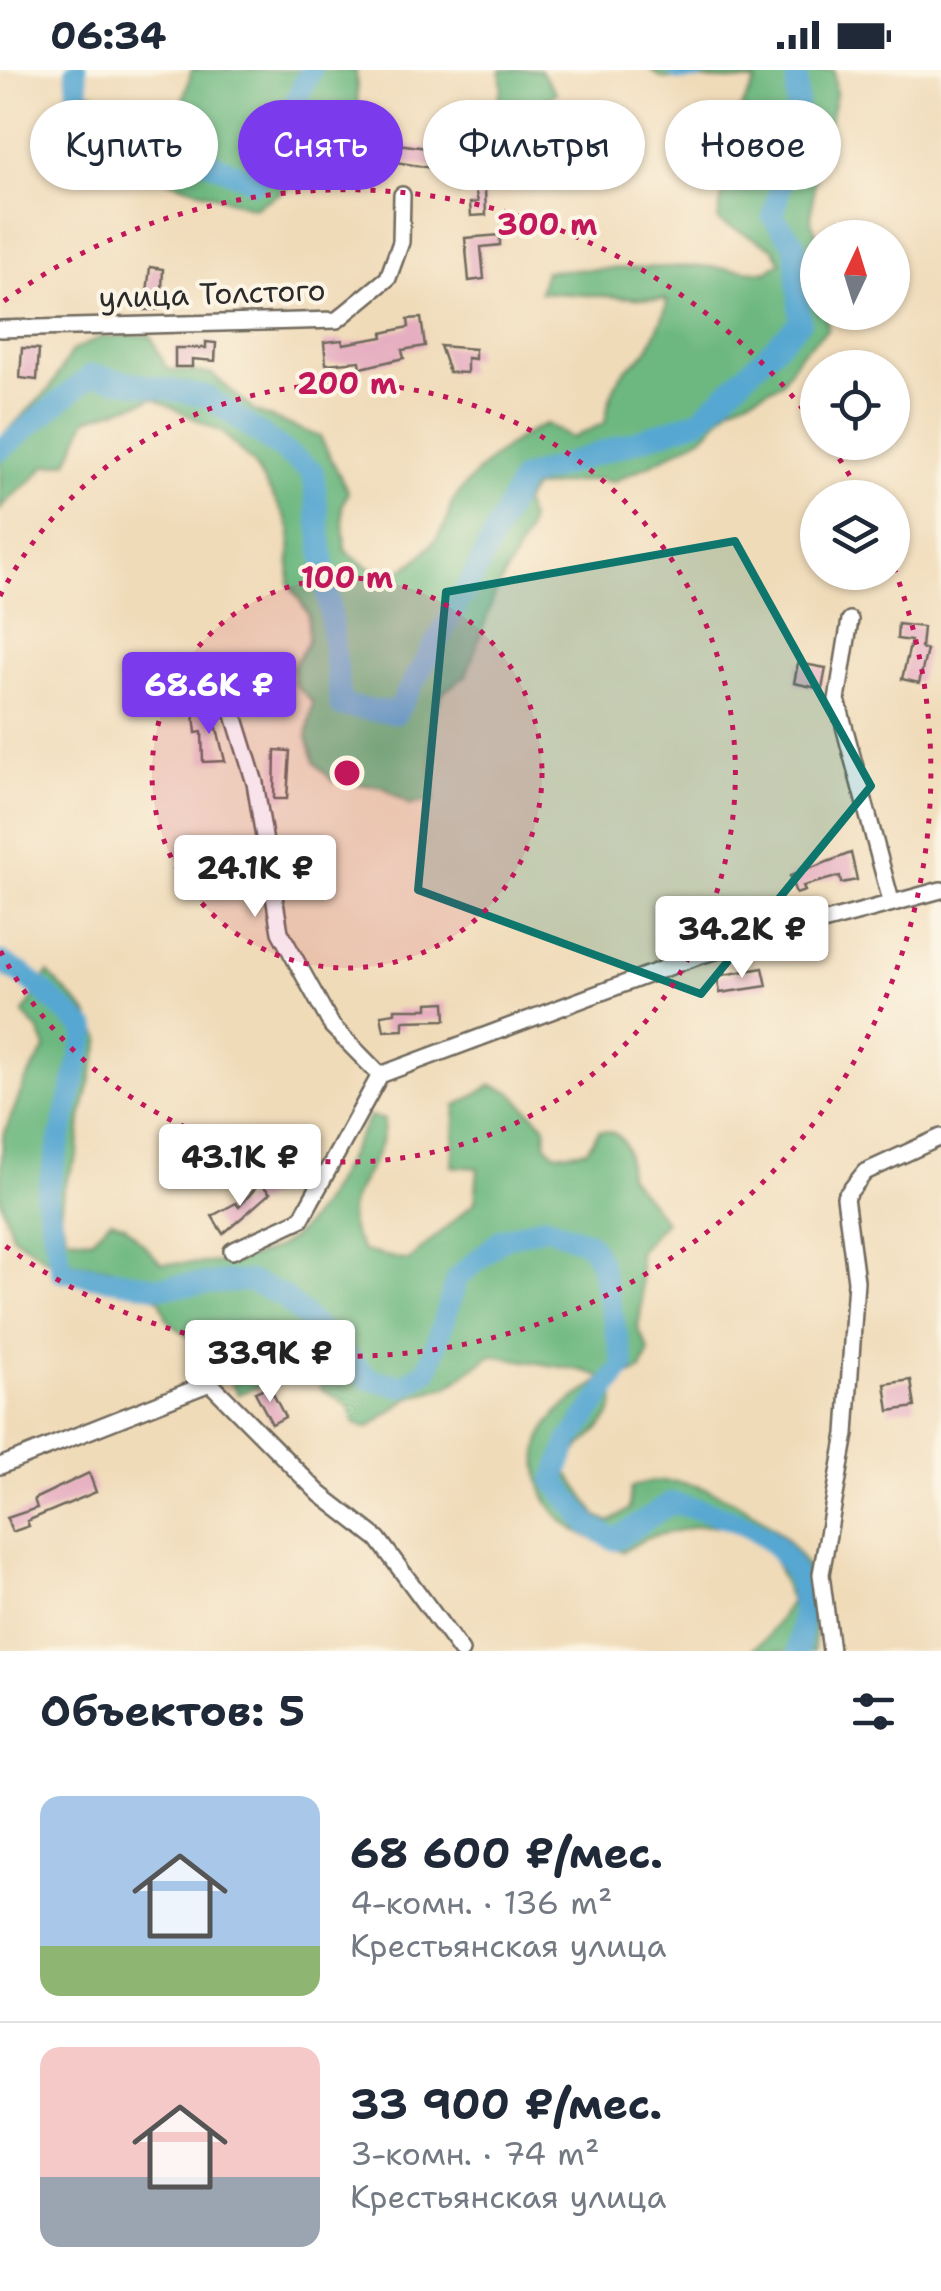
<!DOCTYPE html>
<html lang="ru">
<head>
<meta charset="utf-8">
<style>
  :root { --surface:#fff; --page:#f2f2f3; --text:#1f2937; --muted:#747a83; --line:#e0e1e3; --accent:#7c3aed }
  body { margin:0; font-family:"Shantell Sans",sans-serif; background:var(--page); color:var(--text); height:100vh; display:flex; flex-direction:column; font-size:38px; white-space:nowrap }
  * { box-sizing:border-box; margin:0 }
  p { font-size:32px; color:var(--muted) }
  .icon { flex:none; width:55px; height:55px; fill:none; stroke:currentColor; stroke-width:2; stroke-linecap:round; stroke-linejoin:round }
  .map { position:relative; height:1581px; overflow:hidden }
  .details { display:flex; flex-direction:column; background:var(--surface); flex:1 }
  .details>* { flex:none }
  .guide { position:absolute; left:30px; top:30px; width:882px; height:90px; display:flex; gap:20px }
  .needle { width:65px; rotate:4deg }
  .fabs { position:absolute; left:800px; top:150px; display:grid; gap:20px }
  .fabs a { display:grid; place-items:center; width:110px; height:110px; border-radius:50%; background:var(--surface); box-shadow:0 2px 8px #0004; font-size:50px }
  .price { position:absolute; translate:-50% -85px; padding:0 22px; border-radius:10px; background:#fff; color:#222; font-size:32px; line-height:65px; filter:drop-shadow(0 2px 5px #0008) }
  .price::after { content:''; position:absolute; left:50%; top:60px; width:30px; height:22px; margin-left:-15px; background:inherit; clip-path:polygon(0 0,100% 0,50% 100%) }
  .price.current { background:var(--accent); color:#fff }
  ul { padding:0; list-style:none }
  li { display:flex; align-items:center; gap:30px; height:250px; padding:0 40px }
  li+li { border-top:2px solid var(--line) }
  li span { display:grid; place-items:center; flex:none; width:280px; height:200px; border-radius:20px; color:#555 }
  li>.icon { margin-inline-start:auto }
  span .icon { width:120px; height:120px; fill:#fffc; stroke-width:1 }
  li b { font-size:42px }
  h2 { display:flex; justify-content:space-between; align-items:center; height:120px; padding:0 40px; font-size:42px }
  .chip { padding:0 35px; border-radius:45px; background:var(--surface); box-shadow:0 2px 8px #0004; font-size:35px; line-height:90px }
  .chip.current { background:var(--accent); color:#fff }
  .status { display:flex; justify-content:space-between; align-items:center; height:70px; padding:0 50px; background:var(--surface); direction:ltr }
  .status svg { height:28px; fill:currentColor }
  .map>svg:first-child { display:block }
  .forest { fill:#6db880; stroke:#4c7256; stroke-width:2.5 }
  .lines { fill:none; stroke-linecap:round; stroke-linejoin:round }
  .river { stroke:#56a7d1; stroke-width:22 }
  .building { fill:#e6afc1 }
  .street-casing { stroke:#70695d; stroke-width:20 }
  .street { stroke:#fff; stroke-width:15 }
  .marked { fill:#0f766e; fill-opacity:0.2; stroke:#0f766e; stroke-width:8; stroke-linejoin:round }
  .ring { fill:none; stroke:#c2185b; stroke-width:5; stroke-dasharray:5 10 }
  .labels { text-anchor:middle; stroke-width:8; stroke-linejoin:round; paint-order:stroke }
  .street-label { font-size:30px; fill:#2b2b2b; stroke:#fcf5e5 }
  .centre { fill:#c2185b; stroke:#fcf5e5; stroke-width:5 }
  .ring-label { font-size:30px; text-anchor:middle; font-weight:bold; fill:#c2185b; stroke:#fcf5e5; stroke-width:8; stroke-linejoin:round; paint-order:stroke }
</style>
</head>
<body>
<div class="status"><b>06:34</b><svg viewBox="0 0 49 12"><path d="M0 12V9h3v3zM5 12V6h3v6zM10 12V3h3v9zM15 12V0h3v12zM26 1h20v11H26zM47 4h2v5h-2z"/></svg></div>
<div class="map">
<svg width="941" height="1581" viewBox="0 0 941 1581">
  <rect width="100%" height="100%" fill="#fcf5e5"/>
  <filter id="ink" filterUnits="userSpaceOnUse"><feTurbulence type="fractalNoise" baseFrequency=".01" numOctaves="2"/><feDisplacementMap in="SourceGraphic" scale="20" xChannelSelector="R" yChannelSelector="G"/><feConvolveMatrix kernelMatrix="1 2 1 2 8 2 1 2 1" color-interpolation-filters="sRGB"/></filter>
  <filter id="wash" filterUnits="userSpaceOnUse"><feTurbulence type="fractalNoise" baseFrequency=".0048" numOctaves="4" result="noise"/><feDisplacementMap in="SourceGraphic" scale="40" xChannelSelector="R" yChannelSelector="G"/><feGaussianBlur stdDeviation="2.25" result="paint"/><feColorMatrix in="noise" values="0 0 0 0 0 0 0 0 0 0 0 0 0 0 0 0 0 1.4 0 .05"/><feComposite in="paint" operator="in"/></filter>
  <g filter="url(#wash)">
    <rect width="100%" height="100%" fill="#f0dbb9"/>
    <g class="forest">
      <path d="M192,0H356L358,37L321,49C322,99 294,117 253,138L151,105L131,84H121L112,103L100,98V67L71,43L69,32L90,22C104,27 107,34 118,41C135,53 159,49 178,47Z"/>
      <path d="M500,0H540L556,22C539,39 517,62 494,42L502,18Z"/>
      <path d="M651,0H834L836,25L814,115L811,151L818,167V242L826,243L828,259L801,283L780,314L731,336L705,365L660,390L613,412L597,409L533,418L523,433L530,449L526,465L495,524L466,606L443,622L430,650L434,731L410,735L383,717L333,711L315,693L307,667L313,632L294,614L292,598L308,572V543L289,514L291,462L286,448L254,395L223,363L154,328L87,349L68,392L45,396C31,415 13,422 0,440V368L49,320L72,281L101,267L150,265L167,299L212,304L254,341L320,367L348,422L342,435L345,480C388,521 416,500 444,457C450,448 448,436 455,428C479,398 511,369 546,354L572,368L605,353C608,333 612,318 624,301C629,295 636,292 642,286C650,278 667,241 667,230L540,222L545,201L699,196L766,202L781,192L772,177L718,151C721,123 725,111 745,92L744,76L732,55L756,11L661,8Z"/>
      <path d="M48,903L87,943L101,969L81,1048L78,1084L63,1119L60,1144L67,1167L91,1169L111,1150L125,1155L161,1193C305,1198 307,1161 370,1046L384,1050C384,1108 324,1126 363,1181L408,1191L475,1132L478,1098L452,1096L456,1036L492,1015L511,1022L545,1056L546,1074L555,1084L587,1080L599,1061C627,1059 629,1084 628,1105L665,1151L639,1181L642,1233L638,1258L649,1281L641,1300L613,1313C623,1362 579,1359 567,1402L597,1446L610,1452L629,1439L631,1418C683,1390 791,1451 809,1504C817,1527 814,1556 814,1581H751L768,1567L791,1531L772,1483L732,1455L699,1456L648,1467L622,1482C603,1473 575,1463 560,1448C534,1421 529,1375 554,1347C567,1331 589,1321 603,1308L585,1301L491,1285L449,1316L411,1327L368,1358L355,1354L349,1336L320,1318L321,1294L238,1324L217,1289L168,1251L160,1230L110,1198L46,1189L12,1165L0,1127L3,1067L25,1012L46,978L39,961L23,944Z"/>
    </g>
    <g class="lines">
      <g class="river">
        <path d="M76,0L80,45L159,70L255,112L311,0"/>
        <path d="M679,0H696"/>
        <path d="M0,380L92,305L208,327L313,402L341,636L396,643L471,511L522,409L699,350L800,252L795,175L773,147L797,42V0"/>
        <path d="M0,892L24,905L87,960L46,1127L62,1201L158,1217L249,1211L283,1226L369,1309L403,1316L428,1300L457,1208L502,1169L545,1156L589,1173L600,1192L624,1295L570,1370L554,1410L589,1455L615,1470L671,1433C726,1444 791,1462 801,1526C804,1543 800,1564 799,1581"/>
      </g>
    </g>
    <g id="blocks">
      <g class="building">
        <path d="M429,62L442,64L438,99L389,91L390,73L427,78Z"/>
        <path d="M481,77L491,118L485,119L486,145L471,146L470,133L478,132L466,81Z"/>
        <path d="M500,165V175L481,177L484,209L469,211L465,168Z"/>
        <path d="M150,197L163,199L161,239L145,240Z"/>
        <path d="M421,248L425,276L402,280L404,288L361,298L360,291L326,294L324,272L342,270L343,274L383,267L382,263L409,257L408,249Z"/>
        <path d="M206,272L216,273L215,291L192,289V297H175V278H206Z"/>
        <path d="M440,276L475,279V289L467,288V303L449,302Z"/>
        <path d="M22,278L39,279L37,310L20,308Z"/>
        <path d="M898,554L923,557L921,578L927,580L919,613L902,609L911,571L897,569Z"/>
        <path d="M798,593L826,598L822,619L794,613Z"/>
        <path d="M213,642L225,691L203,692L202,662L196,663L194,644Z"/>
        <path d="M275,680L290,681L287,729H274Z"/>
        <path d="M851,783L857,810L841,813L840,806L803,816L805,821L796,824L790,806Z"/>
        <path d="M763,898L767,916L720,923L717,906Z"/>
        <path d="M445,932L446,950L403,951V960L384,961L381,945L395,943V939H428V933Z"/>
        <path d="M260,1113L270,1123L223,1164L212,1146L236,1133L239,1137Z"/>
        <path d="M911,1310L915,1337L889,1341L885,1314Z"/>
        <path d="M269,1316L285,1347L272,1354L255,1322Z"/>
        <path d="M89,1403L96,1422L27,1451L29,1456L12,1462L7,1448L37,1438L34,1429Z"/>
      </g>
    </g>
  </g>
  <g filter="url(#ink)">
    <use href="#blocks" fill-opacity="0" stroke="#70695d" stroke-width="2.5"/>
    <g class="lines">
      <defs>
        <g id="street">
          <path d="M0,259L337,250L388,208L401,172L402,125"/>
          <path d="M850,550L837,630L891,831"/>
          <path d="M233,642L255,713L280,862L332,956L380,1005"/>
          <path d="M232,1181L301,1149L380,1005L701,885L941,820"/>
          <path d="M0,1396L210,1313L320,1424L378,1469L461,1581"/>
          <path d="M831,1581L821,1504L846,1364L856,1211L845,1127L865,1102L941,1067"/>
        </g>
      </defs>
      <use href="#street" class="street-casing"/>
      <use href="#street" class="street"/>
    </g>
  </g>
  <path class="marked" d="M735,471L871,716L701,924L418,820L446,522Z"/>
  <circle cx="347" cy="703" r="195" fill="#c2185b" fill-opacity=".12"/>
  <g class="ring">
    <circle cx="347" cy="703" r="195"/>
    <path d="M0 526A389 389 0 1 1 0 880"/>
    <path d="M4 231A584 584 0 0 1 816 356M831 376A584 584 0 0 1 860 424M894 498A584 584 0 0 1 4 1175"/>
  </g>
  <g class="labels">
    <g class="street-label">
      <text transform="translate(212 224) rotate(-2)" y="10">улица Толстого</text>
    </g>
  </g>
  <circle cx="347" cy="703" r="15" class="centre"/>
  <g class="ring-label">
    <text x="547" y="165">300 m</text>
    <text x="347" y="324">200 m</text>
    <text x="347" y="518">100 m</text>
  </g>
</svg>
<div class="fabs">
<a><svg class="needle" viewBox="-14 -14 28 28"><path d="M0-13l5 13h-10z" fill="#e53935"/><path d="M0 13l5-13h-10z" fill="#747a83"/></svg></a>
<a><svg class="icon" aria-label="locate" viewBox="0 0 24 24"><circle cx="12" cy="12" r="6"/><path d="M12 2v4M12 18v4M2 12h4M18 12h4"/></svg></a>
<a><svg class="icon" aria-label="layers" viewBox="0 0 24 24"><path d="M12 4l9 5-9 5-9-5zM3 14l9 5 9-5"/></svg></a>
</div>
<b class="price current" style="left:209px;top:667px">68.6K ₽</b>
<b class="price" style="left:255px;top:850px">24.1K ₽</b>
<b class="price" style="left:742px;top:911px">34.2K ₽</b>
<b class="price" style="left:240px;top:1139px">43.1K ₽</b>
<b class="price" style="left:270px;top:1335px">33.9K ₽</b>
<div class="guide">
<a class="chip">Купить</a>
<a class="chip current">Снять</a>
<a class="chip">Фильтры</a>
<a class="chip">Новое</a>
</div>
</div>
<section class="details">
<h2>Объектов: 5<svg class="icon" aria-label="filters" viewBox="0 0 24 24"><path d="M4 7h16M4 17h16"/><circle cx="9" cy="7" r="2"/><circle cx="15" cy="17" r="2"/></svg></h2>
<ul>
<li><span style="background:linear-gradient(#a9c7e8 75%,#8fb573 0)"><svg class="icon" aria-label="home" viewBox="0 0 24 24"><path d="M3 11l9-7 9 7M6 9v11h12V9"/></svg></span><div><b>68 600 ₽/мес.</b><p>4-комн. · 136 m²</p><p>Крестьянская улица</p></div></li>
<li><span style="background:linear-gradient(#f6c9c9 65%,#9aa5b1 0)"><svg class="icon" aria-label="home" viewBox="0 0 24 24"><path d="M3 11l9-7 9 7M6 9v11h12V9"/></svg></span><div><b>33 900 ₽/мес.</b><p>3-комн. · 74 m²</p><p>Крестьянская улица</p></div></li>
</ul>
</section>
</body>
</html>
